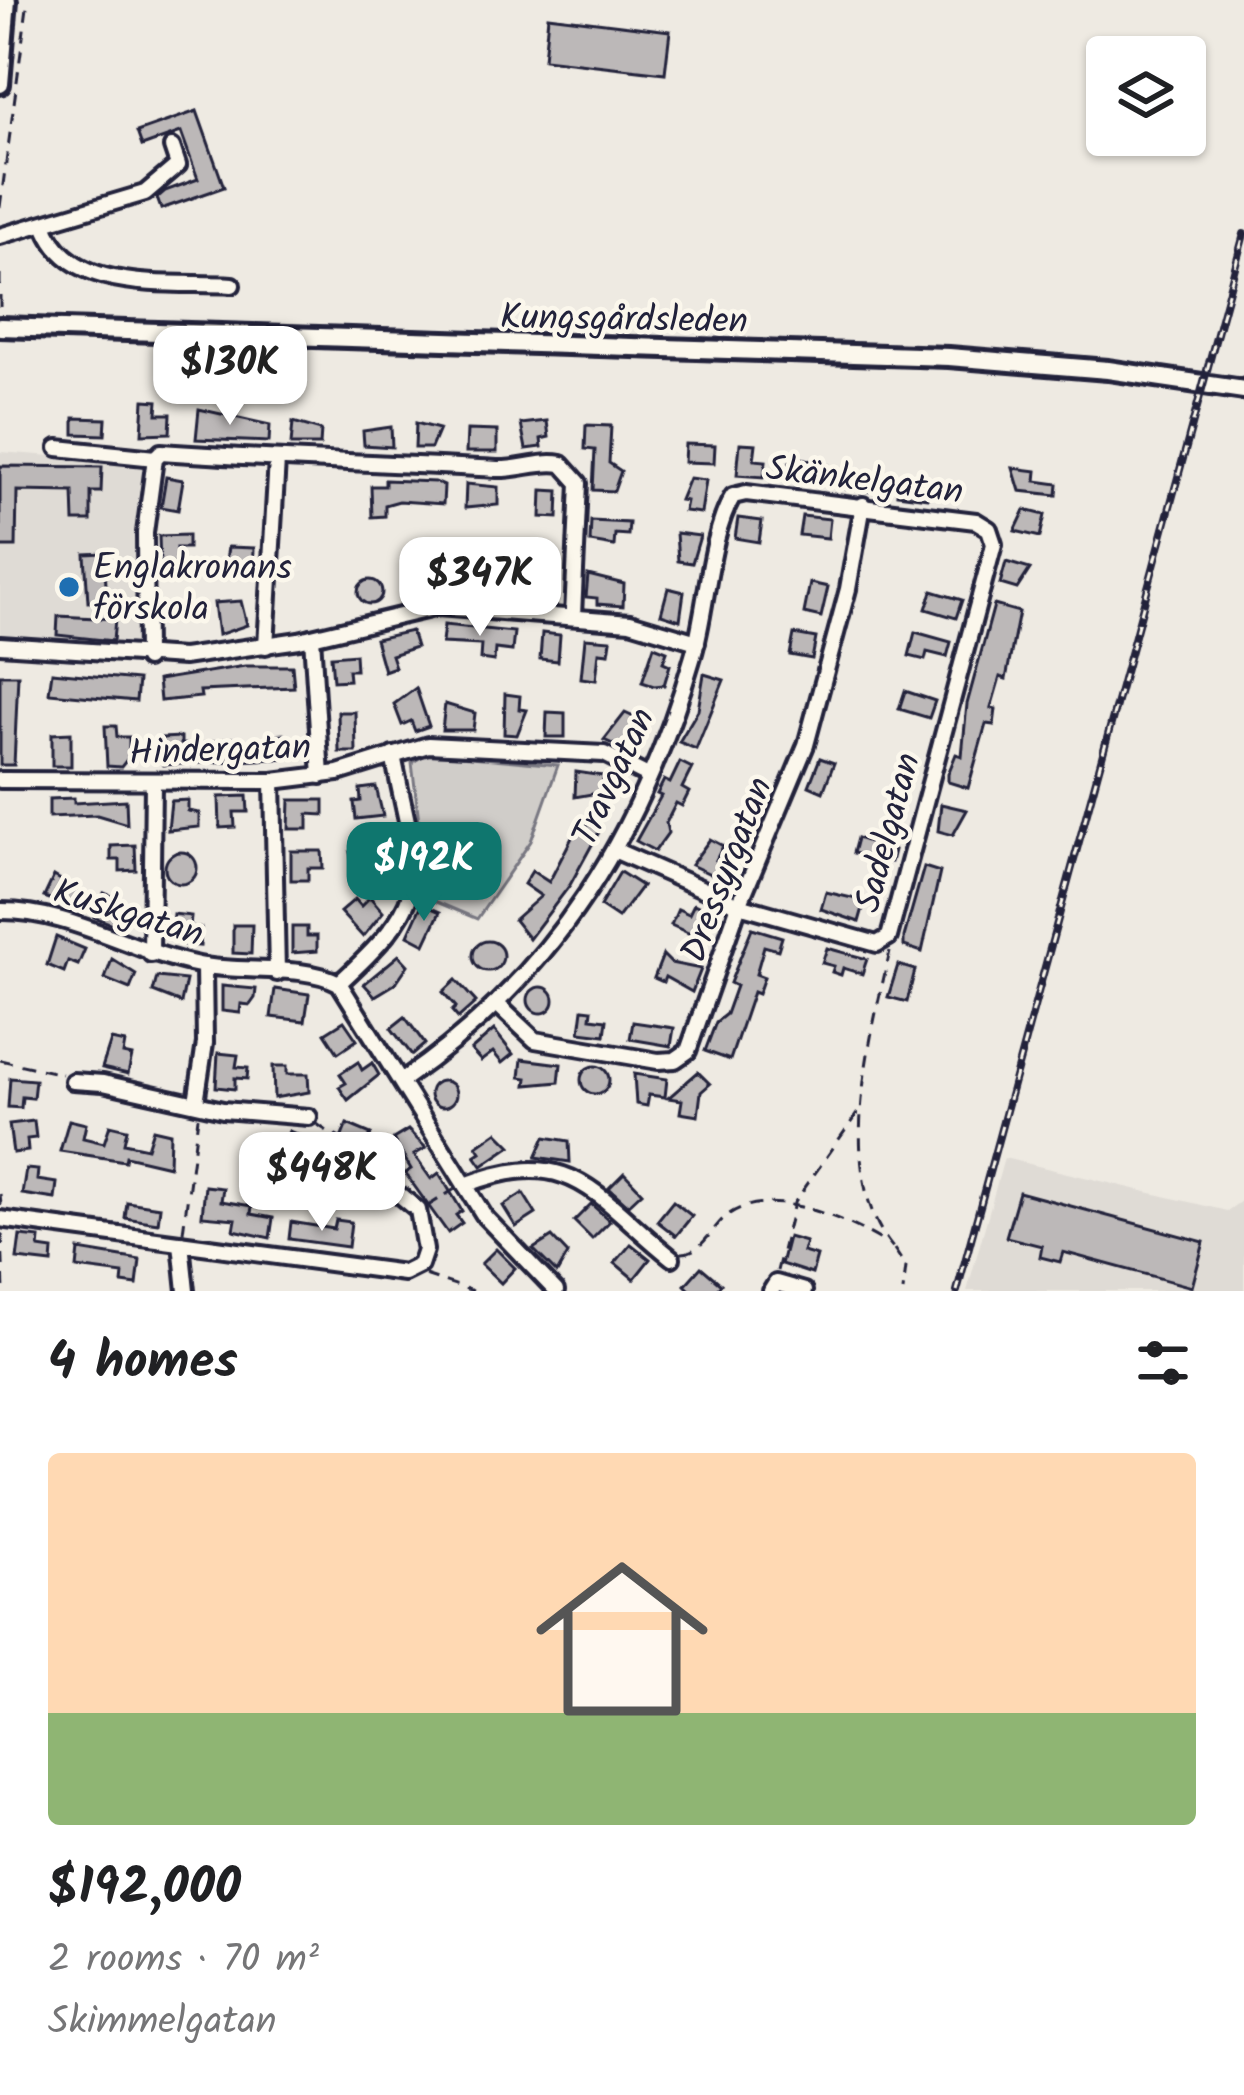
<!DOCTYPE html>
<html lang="en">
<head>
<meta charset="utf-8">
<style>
  :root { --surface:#fff; --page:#f2f2f2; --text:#202124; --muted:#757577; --line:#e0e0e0; --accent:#0f766e }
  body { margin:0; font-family:Kalam,sans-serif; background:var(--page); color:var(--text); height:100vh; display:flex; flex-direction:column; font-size:45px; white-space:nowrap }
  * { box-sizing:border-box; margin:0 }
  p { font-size:39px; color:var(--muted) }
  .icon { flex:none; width:66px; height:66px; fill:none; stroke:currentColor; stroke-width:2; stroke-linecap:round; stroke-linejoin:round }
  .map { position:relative; height:1291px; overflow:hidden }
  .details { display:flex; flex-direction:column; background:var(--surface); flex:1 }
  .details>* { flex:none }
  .fabs { position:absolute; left:1086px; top:36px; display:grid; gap:24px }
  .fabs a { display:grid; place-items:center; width:120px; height:120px; border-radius:12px; background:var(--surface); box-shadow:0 3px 9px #0004; font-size:60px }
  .price { position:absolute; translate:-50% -102px; padding:0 27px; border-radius:24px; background:#fff; color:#222; font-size:39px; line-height:78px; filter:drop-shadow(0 3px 6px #0008) }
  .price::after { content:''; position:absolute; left:50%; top:72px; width:36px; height:27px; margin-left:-18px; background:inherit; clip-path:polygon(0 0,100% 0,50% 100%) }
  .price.on { background:var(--accent); color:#fff }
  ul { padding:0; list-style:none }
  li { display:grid; align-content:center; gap:24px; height:636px; padding:0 48px }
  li+li { border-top:3px solid var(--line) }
  li span { display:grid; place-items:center; height:372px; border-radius:12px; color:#555 }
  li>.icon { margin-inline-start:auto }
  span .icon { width:216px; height:216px; fill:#fffc; stroke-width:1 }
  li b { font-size:51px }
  h2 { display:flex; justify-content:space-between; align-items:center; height:144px; padding:0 48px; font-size:51px }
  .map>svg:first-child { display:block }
  .built { fill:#dfdbd5 }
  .green { fill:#d0cdc9; stroke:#797882; stroke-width:3 }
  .building { fill:#bcb8b8; stroke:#22223b; stroke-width:3 }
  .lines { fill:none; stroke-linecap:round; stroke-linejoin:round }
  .minor-casing { stroke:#22223b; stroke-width:22 }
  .major-casing { stroke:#22223b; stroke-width:26 }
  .path { stroke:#22223b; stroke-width:3; stroke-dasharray:12 9; stroke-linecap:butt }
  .minor { stroke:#fbf7ec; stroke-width:14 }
  .major { stroke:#fbf7ec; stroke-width:16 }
  .rail-casing { stroke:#22223b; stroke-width:8 }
  .rail { stroke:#fbf7ec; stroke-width:3; stroke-dasharray:9; stroke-linecap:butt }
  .poi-dot { fill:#1f6fb2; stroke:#fbf7ec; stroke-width:4.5 }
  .labels { text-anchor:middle; stroke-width:9; stroke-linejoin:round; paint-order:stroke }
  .street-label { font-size:36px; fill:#22223b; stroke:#fbf7ec }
  .poi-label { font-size:36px; fill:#22223b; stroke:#fbf7ec; text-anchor:start }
</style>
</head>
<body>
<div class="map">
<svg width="1244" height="1291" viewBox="0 0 1244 1291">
  <rect width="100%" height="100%" fill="#eeeae2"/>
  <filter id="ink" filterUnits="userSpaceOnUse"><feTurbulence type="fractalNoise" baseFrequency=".00833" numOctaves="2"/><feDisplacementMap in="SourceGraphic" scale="24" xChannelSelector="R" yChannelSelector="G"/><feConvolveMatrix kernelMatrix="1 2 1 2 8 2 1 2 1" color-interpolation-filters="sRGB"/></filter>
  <g filter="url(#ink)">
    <g class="built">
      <path d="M0,452L143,463L138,644L125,652L0,639Z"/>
      <path d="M1004,1158L1227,1211L1244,1199V1291H967Z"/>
    </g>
    <path class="green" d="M427,753L558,765L531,841L477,919L420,895L424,863L412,763Z"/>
    <g class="building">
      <path d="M548,16L670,31L665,73L544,59Z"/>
      <path d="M197,111L224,187L161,209L157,198L165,191L198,179L181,132L142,146L137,132Z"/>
      <path d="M144,400L158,401L157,414H171L170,433L142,434Z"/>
      <path d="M199,409L270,425L269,442L196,439Z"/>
      <path d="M74,418L106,419L105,435L74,434Z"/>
      <path d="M547,421L549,437L541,439L542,447L526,449L521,424Z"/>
      <path d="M293,422L321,430L320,445H291Z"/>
      <path d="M416,423L439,429L431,448H415Z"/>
      <path d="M586,425L611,426L609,463L621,471L614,491L593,490L595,450L585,449Z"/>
      <path d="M391,427L392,447L364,445L363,431Z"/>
      <path d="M467,430L497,431V452H466Z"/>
      <path d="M740,443L756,444L754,460L766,461L764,477L737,475Z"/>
      <path d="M685,444L715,445L714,463L684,462Z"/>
      <path d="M801,458L828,465L826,483L788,479L790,462L801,463Z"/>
      <path d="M0,466L102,467L101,492H91V521H74L73,492L17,491L16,547H0Z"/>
      <path d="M1013,468L1037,471L1036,481L1058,484L1057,495L1020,491Z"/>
      <path d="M848,472L879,475L877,492L846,489Z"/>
      <path d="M166,477L183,480L178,510L161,507Z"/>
      <path d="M689,478L706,480L701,513L684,511L686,501L680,500Z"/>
      <path d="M899,478L930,481L928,498L897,494Z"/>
      <path d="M385,480L435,482L444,486L443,504L399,501L385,505V516L372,517L371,486H385Z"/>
      <path d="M466,484L498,487V505L465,508Z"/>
      <path d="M542,490L559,491L558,518L541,517Z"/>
      <path d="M1025,510L1045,515L1040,537L1015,531Z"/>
      <path d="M802,516L830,519L828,538L799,535Z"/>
      <path d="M738,518L762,521L759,542L735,538Z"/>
      <path d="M591,521L629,523L628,535L615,534L614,546L590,542Z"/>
      <path d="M676,533L700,536L692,563L678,561Z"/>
      <path d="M188,535V548H176L177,563L160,564L159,536Z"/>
      <path d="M228,547L254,548L253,576L224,574Z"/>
      <path d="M104,553L107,601L88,602L85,554Z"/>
      <path d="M1006,562L1030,569L1017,589L1000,584Z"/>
      <path d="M478,566L492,567L490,596L460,593L461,573L477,575Z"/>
      <path d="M521,568L540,570L539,580L549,581L547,598H518Z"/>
      <path d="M415,573L441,575L439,593L413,590Z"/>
      <path d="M588,575L624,584L623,606L597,604V598L586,597Z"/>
      <circle cx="370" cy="592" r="12"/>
      <path d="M810,583L828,587L821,617L804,613Z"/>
      <path d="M668,588L684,592L680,620L661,614Z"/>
      <path d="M932,591L962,600L956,618L926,609Z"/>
      <path d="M241,601L247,625L218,635L214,603Z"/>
      <path d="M994,605L1019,612L1006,679L1000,677L991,708L996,709L994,725L986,724L968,788L948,782V774L956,754L962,756L967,704Z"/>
      <path d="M58,616L115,619L113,641L57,635Z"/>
      <path d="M444,625L514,632L512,651L495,649L494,661L480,659L481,645L442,643Z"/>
      <path d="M411,631L416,647L391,655L395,667L384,671L375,639Z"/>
      <path d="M915,632L951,642L947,657L927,652L925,660L909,656Z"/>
      <path d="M542,633L560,635L558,661L540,659Z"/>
      <path d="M794,634L816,638L812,659L790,655Z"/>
      <path d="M585,638L611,640L609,653L599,652L596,680L581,678Z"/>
      <path d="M654,646L667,651L663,662L670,665L664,685L654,686L642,682Z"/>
      <path d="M355,654L356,670H348L349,680L333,681L331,656Z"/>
      <path d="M245,666H292L294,687L200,691L201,697L160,701L158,680Z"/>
      <path d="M52,672L138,680L136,701L49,693Z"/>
      <path d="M704,674L724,680L696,749L679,742L698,710Z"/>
      <path d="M0,675H18L14,765H0Z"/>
      <path d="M416,688L429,726L415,731L411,721L402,725L394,704Z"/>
      <path d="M905,691L935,701L929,718L899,709Z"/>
      <path d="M505,694L520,696L519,709L527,710L517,735L504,734Z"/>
      <path d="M445,704L475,713L473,730H442Z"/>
      <path d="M338,712H355L356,752H339Z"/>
      <path d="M547,712L565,713V737H546Z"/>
      <path d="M625,713L640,720L631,739L638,742L633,753L604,740Z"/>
      <path d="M105,726H116L117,737H129V757L121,767L107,766Z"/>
      <path d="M71,733V766H52V734Z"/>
      <path d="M283,734L284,743L292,742L293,758L163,765L162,738L181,737V744L193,745L231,738V743L247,745L271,743V735Z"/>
      <path d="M820,758L834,763L823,792L809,786Z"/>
      <path d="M680,762L692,768L682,788L689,792L682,806L676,803L666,823L668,833L655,851L636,841L661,796L657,794L664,780L670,783Z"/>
      <path d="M576,772L603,776V792L575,797Z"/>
      <path d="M376,787L383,816L356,819L354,802L361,801L360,789Z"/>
      <path d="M247,796L248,812H234L235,827L220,828L219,797Z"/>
      <path d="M74,798V803L126,800L127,824L97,815L49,817V799Z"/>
      <path d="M188,800V811L199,813V827L168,830L171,801Z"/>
      <path d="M290,800H324V815L308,814V829H289Z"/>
      <path d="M941,804L967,810L953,835L938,831Z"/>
      <path d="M581,820L600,830L570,885L529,939L514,920L541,896L524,884L532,871L549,882Z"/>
      <path d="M857,838L894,850L891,862L853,853Z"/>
      <path d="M710,839L723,846L716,860L727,865L721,879L691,865Z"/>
      <path d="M135,845L136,870L120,871V860H111V846Z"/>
      <path d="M386,846L389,862L353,868L350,852Z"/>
      <path d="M291,851H322L323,868H308V880H291Z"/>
      <circle cx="181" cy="868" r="16"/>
      <path d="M924,867L940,872L922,952L904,946V937Z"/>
      <path d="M620,872L642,886L618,918L600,906Z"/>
      <path d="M54,876L81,892L77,908L44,897Z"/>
      <path d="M826,892L865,901L859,922L821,909Z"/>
      <path d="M104,893L116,898L113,906L129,912L122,928L94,917Z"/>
      <path d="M370,897L383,912L363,937L340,912L355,899L361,906Z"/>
      <path d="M422,904L440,912L425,944L408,935Z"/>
      <path d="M694,904L709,911L697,937L671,925L678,909L689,914Z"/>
      <path d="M173,914L191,916L190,927L201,928L200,946L179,944L171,935Z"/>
      <path d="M233,925H252L251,954L233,953Z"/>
      <path d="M292,927H307V936H317V951L292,953Z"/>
      <path d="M752,928L782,937L778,950L764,946L756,974L764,977L758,994L753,992L730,1060L705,1051L716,1022L726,1014L736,986L730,983Z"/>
      <path d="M56,937L85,949L78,965L68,961L64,972L47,965Z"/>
      <circle cx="488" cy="956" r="15"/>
      <path d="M827,948L867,959L862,974L843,968L841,975L832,972L834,966L822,963Z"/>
      <path d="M399,955L408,965L395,984L375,996L364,984Z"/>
      <path d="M663,955L671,963L701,969L692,992L665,977L663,982L654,978Z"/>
      <path d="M112,959L136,974L130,989L105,979Z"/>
      <path d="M898,965L915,970L907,1002L888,997Z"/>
      <path d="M157,977L186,980L181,1003L153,992Z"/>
      <path d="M456,980L476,1002L458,1018L452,1011L456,1007L443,992Z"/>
      <path d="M222,986L256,989L255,998L250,1005L241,1004L240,1013L222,1011Z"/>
      <circle cx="541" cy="1000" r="13"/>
      <path d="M275,989L309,994L305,1021L271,1017Z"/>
      <path d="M583,1009L592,1010L591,1018L607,1020L605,1035L580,1032Z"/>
      <path d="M405,1017L425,1044L412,1055L391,1028Z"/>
      <path d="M344,1021L357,1040L338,1053L325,1033Z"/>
      <path d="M633,1022L674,1028L671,1046L630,1039Z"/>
      <path d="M494,1030L513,1054L502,1063L493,1052L481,1061L471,1050Z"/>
      <path d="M111,1040L125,1043L123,1054L132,1056L128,1074L102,1068Z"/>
      <path d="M218,1053L238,1055L236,1067L248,1068L247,1079L235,1078V1089L216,1087Z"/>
      <path d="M522,1059L561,1064L559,1082L526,1085L527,1078L520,1077Z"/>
      <path d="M358,1062L362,1070L372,1063L379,1075L348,1100L339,1087L346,1083L340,1074Z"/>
      <circle cx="595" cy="1080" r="14"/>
      <path d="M273,1066H287V1074H308L309,1092L274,1098Z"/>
      <path d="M698,1072L710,1084L701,1092L698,1116L680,1113L682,1100L668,1098Z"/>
      <path d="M634,1074L667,1079L665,1097L649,1095L647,1106L636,1104Z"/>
      <path d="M10,1078L35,1080L33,1098L22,1097L21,1108L8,1107Z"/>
      <circle cx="443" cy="1094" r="13"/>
      <path d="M69,1120L86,1124L83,1138L104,1143L110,1125L127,1129L124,1143L147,1148L153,1129L170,1133L169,1166L126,1156L125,1161L60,1151Z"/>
      <path d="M34,1121L36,1138L27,1139L28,1151L13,1153L9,1124Z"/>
      <path d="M347,1124L371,1134L364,1149L354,1145L342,1172L282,1146L289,1131L336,1151Z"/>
      <path d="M408,1130L426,1148L414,1155L431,1179L439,1173L462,1211L456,1215L462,1223L448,1233L405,1173L411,1169L393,1139Z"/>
      <path d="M497,1132L511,1146L482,1166L475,1156L481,1152L477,1146Z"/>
      <path d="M545,1137L569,1141L570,1162L536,1157Z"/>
      <path d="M26,1169L38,1170L37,1180L57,1183L55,1199L22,1194Z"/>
      <path d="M360,1170L380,1179L374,1194L365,1190L360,1201L349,1196Z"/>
      <path d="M624,1173L642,1192L628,1205L609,1188Z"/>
      <path d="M205,1186L223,1188L221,1201L252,1206L251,1214L273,1218L270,1238L234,1230L236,1219L202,1216Z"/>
      <path d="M1019,1192L1204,1242L1192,1287L1063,1252L1060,1262L1040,1257L1042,1246L1006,1237Z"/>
      <path d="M523,1193L536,1214L516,1227L503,1206Z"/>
      <path d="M673,1201L692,1216L676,1236L657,1221Z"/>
      <path d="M127,1202L160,1207L158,1223L125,1218Z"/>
      <path d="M591,1204L610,1221L592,1239L574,1221Z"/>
      <path d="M336,1220L351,1222L348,1247L289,1239L291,1222L334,1229Z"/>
      <path d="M20,1236L40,1238L39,1248L53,1250L52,1263L17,1259Z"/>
      <path d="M552,1237L568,1254L557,1273L533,1249Z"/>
      <path d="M788,1237L806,1242L803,1252L817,1256L812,1274L781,1264Z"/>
      <path d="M631,1244L650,1259L634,1279L615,1263Z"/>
      <path d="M496,1249L515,1268L501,1283L481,1264Z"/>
      <path d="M79,1250L140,1260L137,1285L122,1283L123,1274L77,1268Z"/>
      <path d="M701,1267L721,1284L715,1291H691L685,1285Z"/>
    </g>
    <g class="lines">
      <defs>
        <g id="minor">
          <path d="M44,224C68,296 171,281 232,285"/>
          <path d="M0,236L145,193L178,165L172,147"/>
          <path d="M58,448L155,458"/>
          <path d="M312,637L321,776"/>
          <path d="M0,645L183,657L299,640L438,607L630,622L697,642"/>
          <path d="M266,646L277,460"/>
          <path d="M146,659L145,533L155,458L161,452C274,460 385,463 497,469C519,470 541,460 562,464L579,483L573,616"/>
          <path d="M0,780L273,781L338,773L428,745L604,754L648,776"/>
          <path d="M273,781L277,973"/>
          <path d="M0,911C69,910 132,952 199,965C242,974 301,963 339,983L485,1217L556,1291"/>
          <path d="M151,954L153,782"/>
          <path d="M339,983C440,891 417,880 393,755"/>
          <path d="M499,1006L535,1040L658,1061L675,1060L688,1051L739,905L806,745L848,589L863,505"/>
          <path d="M404,1079C556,974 642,832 693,656C707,610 709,535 733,496L746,493L976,521L989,529L994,544L889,937L877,944L739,905L614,850"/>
          <path d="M73,1081L103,1083L223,1110L309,1117"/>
          <path d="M196,1102L205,1043L204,966"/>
          <path d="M465,1185C574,1143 595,1197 672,1258"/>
          <path d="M0,1219L404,1273L420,1265L425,1250L418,1210L401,1196"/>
          <path d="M181,1243L186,1291"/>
          <path d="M771,1291L776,1283L804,1291"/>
        </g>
        <g id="major">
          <path d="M0,84L7,0"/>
          <path d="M0,327L949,357L1108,370L1244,390"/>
        </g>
      </defs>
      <use href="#minor" class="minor-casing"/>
      <use href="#major" class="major-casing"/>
      <g class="path">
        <path d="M0,207L28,0"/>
        <path d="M0,274V311"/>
        <path d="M890,951C871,1034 832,1177 894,1249"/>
        <path d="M0,1060L62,1074"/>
        <path d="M317,1124C342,1144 387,1152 399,1182"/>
        <path d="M0,1194L1,1205"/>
        <path d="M428,1206L455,1189"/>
        <path d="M183,1232L198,1117"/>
        <path d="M2,1233L4,1291"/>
        <path d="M894,1249L906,1267L903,1291"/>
        <path d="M682,1253C702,1252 710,1231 724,1218C766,1182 848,1220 886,1243"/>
        <path d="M777,1271L794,1203L859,1111"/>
        <path d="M425,1275L473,1291"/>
      </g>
      <use href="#minor" class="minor"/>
      <use href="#major" class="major"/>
      <defs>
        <path id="rail" d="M957,1291L1244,234"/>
      </defs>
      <use href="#rail" class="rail-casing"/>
      <use href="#rail" class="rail"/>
    </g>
  </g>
  <circle class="poi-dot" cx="69" cy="587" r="12"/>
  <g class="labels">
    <g class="street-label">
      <text transform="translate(624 317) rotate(1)" y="13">Kungsgårdsleden</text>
      <text transform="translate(865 478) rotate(7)" y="13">Skänkelgatan</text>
      <text transform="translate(220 748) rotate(-2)" y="13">Hindergatan</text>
      <text transform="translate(612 776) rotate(-65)" y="13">Travgatan</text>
      <text transform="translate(886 832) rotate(-75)" y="13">Sadelgatan</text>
      <text transform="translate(725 869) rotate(-69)" y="13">Dressyrgatan</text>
      <text transform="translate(129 911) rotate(17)" y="13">Kuskgatan</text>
    </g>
    <g class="poi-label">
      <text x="93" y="579">Englakronans<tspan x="93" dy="41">förskola</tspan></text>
    </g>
  </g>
</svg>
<div class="fabs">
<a><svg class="icon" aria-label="layers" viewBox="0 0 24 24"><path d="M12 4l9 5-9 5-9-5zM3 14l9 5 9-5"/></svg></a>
</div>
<b class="price" style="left:230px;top:428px">$130K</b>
<b class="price" style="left:480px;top:639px">$347K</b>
<b class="price on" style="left:424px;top:924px">$192K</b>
<b class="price" style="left:322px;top:1234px">$448K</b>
</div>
<section class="details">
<h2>4 homes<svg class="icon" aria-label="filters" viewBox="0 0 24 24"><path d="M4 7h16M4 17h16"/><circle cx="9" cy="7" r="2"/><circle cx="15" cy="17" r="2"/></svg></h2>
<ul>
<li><span style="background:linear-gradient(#ffd9b3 70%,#8fb573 0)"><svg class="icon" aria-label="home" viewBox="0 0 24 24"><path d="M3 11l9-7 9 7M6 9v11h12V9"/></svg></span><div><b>$192,000</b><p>2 rooms · 70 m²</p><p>Skimmelgatan</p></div></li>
</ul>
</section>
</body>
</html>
